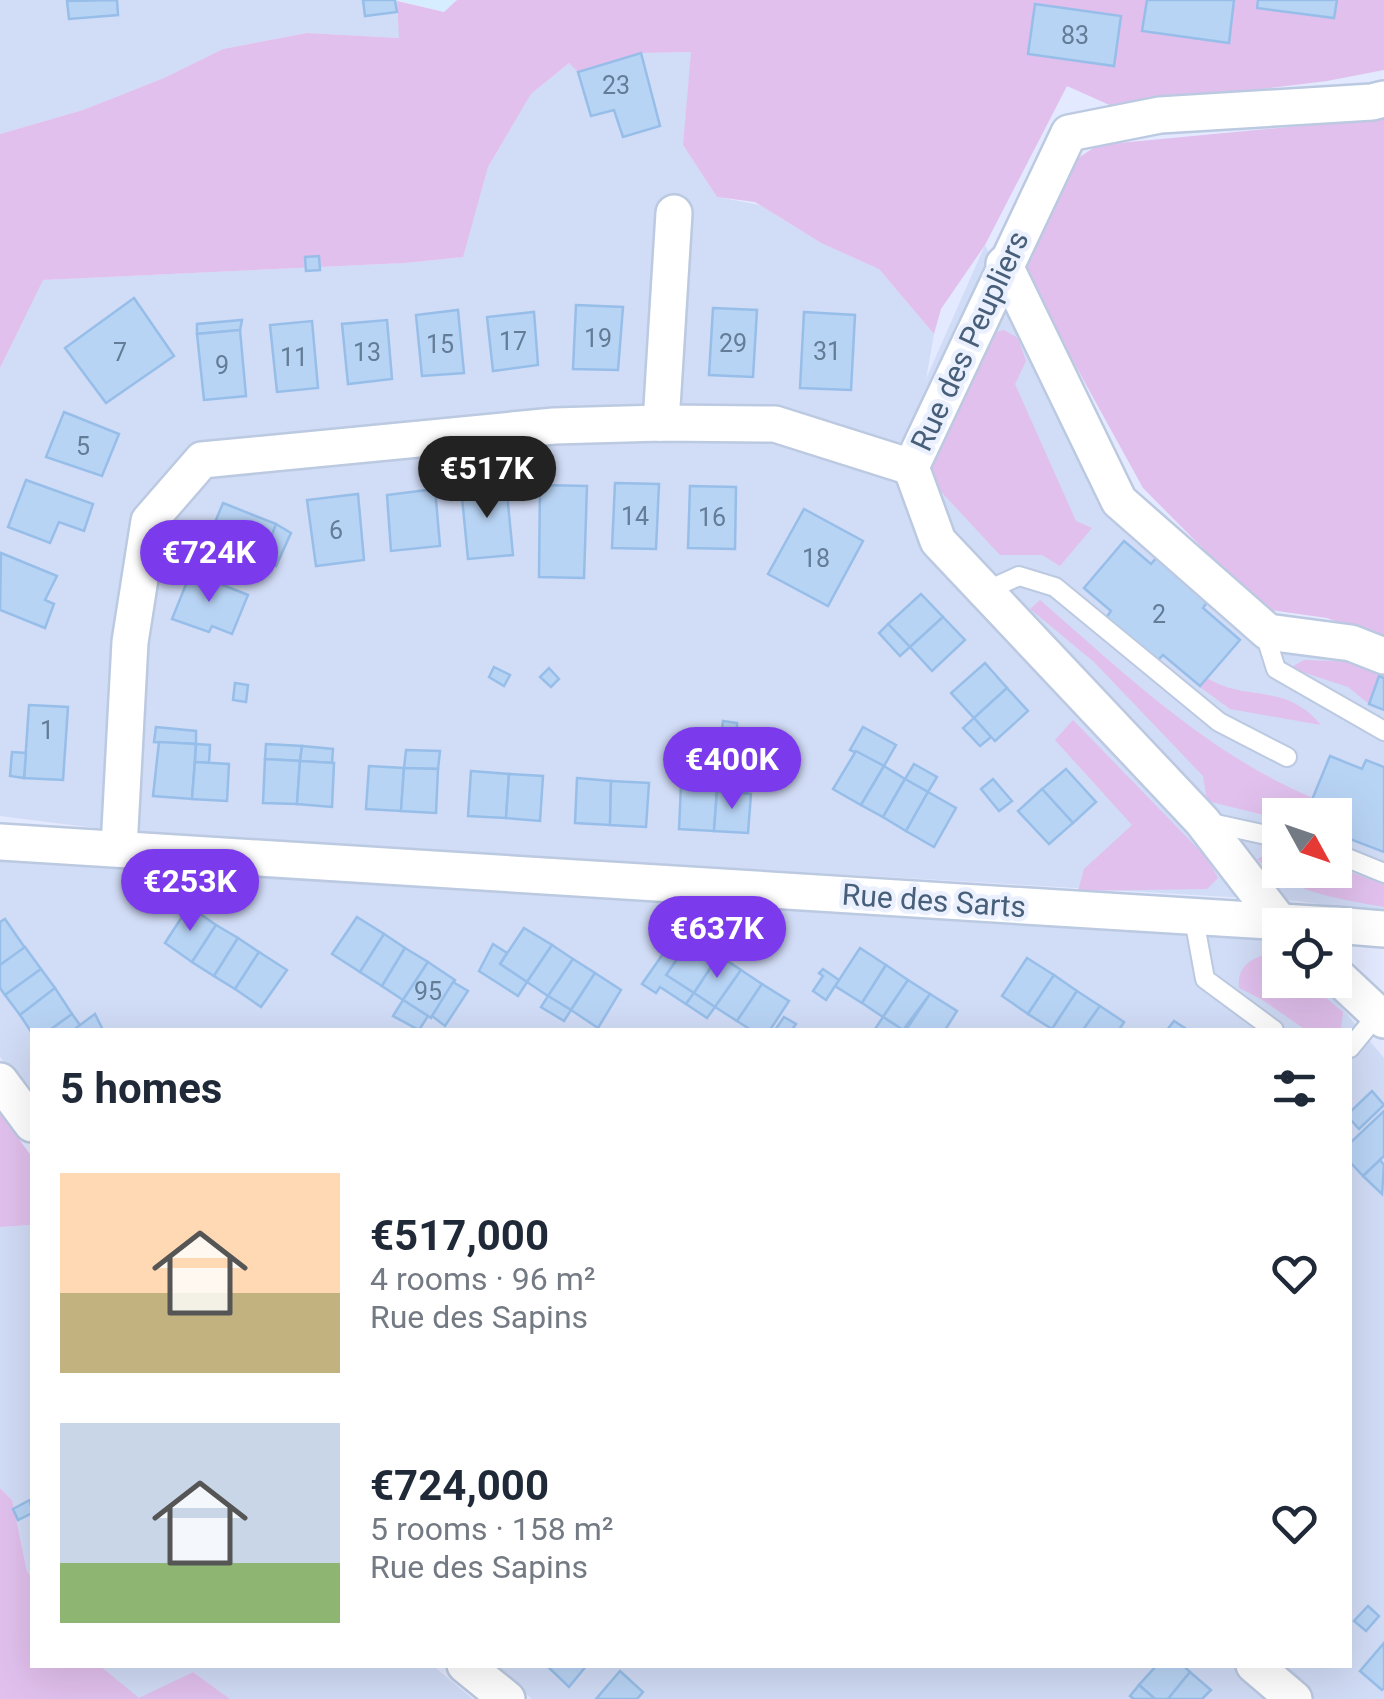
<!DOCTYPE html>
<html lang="en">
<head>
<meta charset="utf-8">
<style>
  :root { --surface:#fff; --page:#f2f2f3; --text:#1f2937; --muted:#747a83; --accent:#7c3aed }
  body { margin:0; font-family:Roboto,sans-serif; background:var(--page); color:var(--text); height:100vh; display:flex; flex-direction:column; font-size:38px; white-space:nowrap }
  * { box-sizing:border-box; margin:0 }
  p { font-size:32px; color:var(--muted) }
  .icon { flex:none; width:55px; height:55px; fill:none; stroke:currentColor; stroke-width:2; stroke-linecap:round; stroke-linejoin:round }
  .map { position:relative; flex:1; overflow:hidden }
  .sheet { position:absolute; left:30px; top:1028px; width:1322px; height:640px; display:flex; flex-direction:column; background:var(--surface); border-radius:0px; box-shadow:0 10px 40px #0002 }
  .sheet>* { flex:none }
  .needle { width:65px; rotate:130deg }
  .controls { position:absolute; left:1262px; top:798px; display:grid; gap:20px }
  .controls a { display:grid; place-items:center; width:90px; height:90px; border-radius:0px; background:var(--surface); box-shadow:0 10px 40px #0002; font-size:50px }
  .price { position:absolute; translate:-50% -85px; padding:0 22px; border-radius:35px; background:var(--accent); color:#fff; font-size:32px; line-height:65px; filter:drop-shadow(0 2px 5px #0008) }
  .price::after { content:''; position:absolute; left:50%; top:60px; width:30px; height:22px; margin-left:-15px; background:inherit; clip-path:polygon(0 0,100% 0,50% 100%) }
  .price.current { background:#222; color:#fff }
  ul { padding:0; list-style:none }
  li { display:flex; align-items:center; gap:30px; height:250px; padding:0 30px }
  li span { display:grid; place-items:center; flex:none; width:280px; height:200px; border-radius:0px; color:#555 }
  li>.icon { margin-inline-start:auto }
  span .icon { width:120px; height:120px; fill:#fffc; stroke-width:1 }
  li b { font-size:42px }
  h2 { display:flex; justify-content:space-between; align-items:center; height:120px; padding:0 30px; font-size:42px }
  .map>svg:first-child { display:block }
  .residential { fill:#d1dcf6; fill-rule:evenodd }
  .commercial { fill:#d6ecff }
  .green { fill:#e1c0ed }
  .building { fill:#b8d4f5; stroke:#97bee9; stroke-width:2.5 }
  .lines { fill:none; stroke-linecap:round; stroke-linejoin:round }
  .lane-casing { stroke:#bbc9e1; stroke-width:22 }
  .street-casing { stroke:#bbc9e1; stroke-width:40 }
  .lane { stroke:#fff; stroke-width:18 }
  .street { stroke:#fff; stroke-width:35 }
  .labels { text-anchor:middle; stroke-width:9; stroke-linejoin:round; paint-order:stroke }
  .number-label { font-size:25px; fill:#637c97 }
  .street-label { font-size:30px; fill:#475f78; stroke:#ebf0ff }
</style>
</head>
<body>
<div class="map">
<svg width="1384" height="1699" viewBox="0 0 1384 1699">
  <rect width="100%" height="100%" fill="#e3e9fe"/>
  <g class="residential">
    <path d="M0,0H396L400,38L307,33L223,49L164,78L83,110L0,134Z"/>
    <path d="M692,52L683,145L717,197L760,205L821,243L879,269L934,334L926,379L985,245L1093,481L1263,609L1384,656V914L1298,901L136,833L0,816V368L42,280L405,263L462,257L488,167L531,94L569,63L579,72L642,53ZM1280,815H1335V870H1280Z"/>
    <path d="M0,861L1280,936V980H1318L1384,1058V1699H532L491,1665H1350V1030H32V1100L0,1057Z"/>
    <path d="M32,1225V1579L27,1571L12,1500L0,1488V1227Z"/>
    <path d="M99,1665H432L473,1699H230L193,1672L139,1699Z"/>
  </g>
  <path class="commercial" d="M396,0H457L444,12Z"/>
  <g class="green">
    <path d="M457,0H1384V70L1327,81L1114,107L1067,86L985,245L941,309L934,334L879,269L821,243L755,202L717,197L683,145L691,52L642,53L578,72L569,63L531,94L488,167L463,257L405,263L43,280L0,368V134L83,110L164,78L223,49L307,33L399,38L397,1L444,12Z"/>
    <path d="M1384,118V641L1327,618L1263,609L1143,488L1019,263L1046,179L1098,145Z"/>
    <path d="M1004,330L1018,338L1026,361L1015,384L1076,521L1092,528L1060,566L1042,555H1000L932,482L928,461L992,333Z"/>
    <path d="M1040,600C1125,674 1208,754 1313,798L1307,815H1280V819L1207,801L1203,776L1094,662L1030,609Z"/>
    <path d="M1304,660L1354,662L1378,675L1369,704L1348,687L1290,668Z"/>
    <path d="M1207,678C1247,703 1284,681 1321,725L1230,709L1200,687Z"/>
    <path d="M1073,720L1207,858L1218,878L1207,889L1078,891L1084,869L1132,825L1055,740Z"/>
    <path d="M1275,850L1280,851V870H1335V867L1384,884V907C1335,898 1295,894 1257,859Z"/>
    <path d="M1273,952L1280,958V980H1305L1343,1012L1341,1030H1306L1261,999L1239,988C1237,964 1253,958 1273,952Z"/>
    <path d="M0,1113L32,1157V1225L0,1227Z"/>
    <path d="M0,1488L12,1500L27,1571L32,1579V1665H99L139,1698L193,1672L230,1699H0Z"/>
  </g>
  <g class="building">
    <path d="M117,0L118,15L69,19L67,1Z"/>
    <path d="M363,0H395L397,12L365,16Z"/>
    <path d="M1147,0H1234L1229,43L1142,31Z"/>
    <path d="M1258,0H1337L1334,18L1257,8Z"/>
    <path d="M1035,4L1121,16L1114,66L1028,54Z"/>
    <path d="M641,53L660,126L623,137L614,110L591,116L578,72Z"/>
    <path d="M319,256L320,270L306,271L305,257Z"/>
    <path d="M134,298L174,356L106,403L65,348Z"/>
    <path d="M576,305L623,307L618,370L573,369Z"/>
    <path d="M713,308L757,310L753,377L709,375Z"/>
    <path d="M458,310L464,373L422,376L416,315Z"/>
    <path d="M534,312L538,365L493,371L487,317Z"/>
    <path d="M804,312L855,315L851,390L800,388Z"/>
    <path d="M242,320L240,330L197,334V324Z"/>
    <path d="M387,320L392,379L348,384L342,324Z"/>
    <path d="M312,321L318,388L277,392L270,325Z"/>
    <path d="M240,330L246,396L204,400L197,334Z"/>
    <path d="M64,412L119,434L102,476L46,457Z"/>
    <path d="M26,480L93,504L84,531L59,522L50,543L8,527Z"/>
    <path d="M506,483L513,555L468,559L461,487Z"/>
    <path d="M615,483L659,484L656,549L612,548Z"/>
    <path d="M540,485L587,486L584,578L539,577Z"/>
    <path d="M690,486L736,487L735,549L688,548Z"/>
    <path d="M435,489L440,546L391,551L387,495Z"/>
    <path d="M358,494L364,560L316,566L307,500Z"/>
    <path d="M223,503L276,524L260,566L206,544Z"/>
    <path d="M804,509L863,541L828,606L768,574Z"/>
    <path d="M276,524L291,533L276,566L263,560Z"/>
    <path d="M1124,541L1151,564L1157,557L1208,601L1203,608L1240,640L1200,686L1163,655L1157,661L1106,618L1111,611L1084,588Z"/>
    <path d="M1,553L57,576L45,600L54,604L45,628L0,610Z"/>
    <path d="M191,572L248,595L232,634L212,626L209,632L172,619Z"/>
    <path d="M921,594L943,617L910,647L888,624Z"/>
    <path d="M943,617L965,640L932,671L910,647Z"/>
    <path d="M888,624L910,647L900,656L879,633Z"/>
    <path d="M985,663L1007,688L974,718L951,693Z"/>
    <path d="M494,667L510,675L504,686L489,677Z"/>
    <path d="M549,668L559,679L551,687L540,677Z"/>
    <path d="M1379,676L1384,678V710L1369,704Z"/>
    <path d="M235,683L248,685L246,702L233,700Z"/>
    <path d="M1007,688L1028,711L995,741L974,718Z"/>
    <path d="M29,705L68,707L63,780L24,778Z"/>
    <path d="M974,718L991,737L980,746L963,728Z"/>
    <path d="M723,721L737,723V738L721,737Z"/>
    <path d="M156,727L196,731V744L154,742Z"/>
    <path d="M863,727L896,745L884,766L850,750Z"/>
    <path d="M159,742L196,744L192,799L153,796Z"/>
    <path d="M196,744L210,745L209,763L195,762Z"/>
    <path d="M266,744L302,746L300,761L265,759Z"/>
    <path d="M302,746L333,749L332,763L300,761Z"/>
    <path d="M406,750L440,751L438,769L404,768Z"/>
    <path d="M856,751L884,766L861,805L833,789Z"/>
    <path d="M12,752L26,753L24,778L10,776Z"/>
    <path d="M1330,756L1362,769L1366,760L1384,767V852L1337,834L1340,826L1335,824V815L1307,812Z"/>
    <path d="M265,759L300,761L297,804L263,803Z"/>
    <path d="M300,761L334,763L332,807L297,804Z"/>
    <path d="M195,762L229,764L227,801L192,799Z"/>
    <path d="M914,764L937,777L928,792L905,779Z"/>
    <path d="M369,766L404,768L401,811L366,809Z"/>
    <path d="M884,766L905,779L883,817L861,805Z"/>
    <path d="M404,768L438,769L436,813L401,811Z"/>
    <path d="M1066,769L1096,802L1073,823L1042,789Z"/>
    <path d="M471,771L509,774L506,818L468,816Z"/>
    <path d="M509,774L543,776L540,821L506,818Z"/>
    <path d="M577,778L611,781L610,825L575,823Z"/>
    <path d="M905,779L928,792L906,831L883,817Z"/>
    <path d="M993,779L1012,801L999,811L981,789Z"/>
    <path d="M718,780L749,783L747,793L717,791Z"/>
    <path d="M611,781L649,783L646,827L610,825Z"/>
    <path d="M681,785L717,787L714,831L679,829Z"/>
    <path d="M1042,789L1073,823L1049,844L1018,811Z"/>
    <path d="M717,791L751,794L748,833L714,831Z"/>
    <path d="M928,792L956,808L934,847L906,831Z"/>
    <path d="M189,906L216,925L192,962L165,943Z"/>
    <path d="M357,917L384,934L360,972L332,954Z"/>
    <path d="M5,919L25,948L0,965V922Z"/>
    <path d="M216,925L238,938L214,976L192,962Z"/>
    <path d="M524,928L552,945L527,982L500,964Z"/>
    <path d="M384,934L405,948L382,986L360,972Z"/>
    <path d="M692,937L719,955L694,993L666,975Z"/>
    <path d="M238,938L259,952L235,989L214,976Z"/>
    <path d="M493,944L507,953L500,964L527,982L518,996L479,971Z"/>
    <path d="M552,945L573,959L548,996L527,982Z"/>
    <path d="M25,947L41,969L5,995L0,988V965Z"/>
    <path d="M405,948L428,962L403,1000L382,986Z"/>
    <path d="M860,948L886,965L862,1003L835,986Z"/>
    <path d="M665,951L677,959L666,975L694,993L686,1004L660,987L656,993L642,984Z"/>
    <path d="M259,952L287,970L261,1007L235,989Z"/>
    <path d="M719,955L741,970L715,1007L694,993Z"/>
    <path d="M1027,958L1054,975L1028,1014L1002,996Z"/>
    <path d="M573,959L595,973L571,1010L548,996Z"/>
    <path d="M428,962L455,980L431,1018L403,1000Z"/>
    <path d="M886,965L908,980L883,1017L862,1003Z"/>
    <path d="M41,969L55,988L20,1015L5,995Z"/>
    <path d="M823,969L839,980L826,1000L813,991L823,976L819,973Z"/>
    <path d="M741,970L762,984L737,1021L715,1007Z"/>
    <path d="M595,973L621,990L598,1028L571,1010Z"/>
    <path d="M1054,975L1077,991L1052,1029L1028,1014Z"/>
    <path d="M908,980L930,994L903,1030L883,1017Z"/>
    <path d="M453,982L468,991L445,1026L432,1016Z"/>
    <path d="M762,984L789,1001L770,1030H751L737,1021Z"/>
    <path d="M55,988L72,1014L50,1030H32V1033L20,1015Z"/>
    <path d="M1077,991L1100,1006L1083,1030H1054L1052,1029Z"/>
    <path d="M694,993L715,1007L707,1018L686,1004Z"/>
    <path d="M930,994L957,1011L945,1030H906Z"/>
    <path d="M548,996L571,1010L564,1021L541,1007Z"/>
    <path d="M403,1000L428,1016L419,1030L393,1016Z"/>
    <path d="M1100,1006L1124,1022L1119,1030H1083Z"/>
    <path d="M72,1014L80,1025L74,1030H50Z"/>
    <path d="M95,1014L103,1030H74L80,1025Z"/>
    <path d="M784,1017L796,1024L792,1030H775Z"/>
    <path d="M883,1017L903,1030L875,1029Z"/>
    <path d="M1174,1021L1188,1030H1167Z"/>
    <path d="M1372,1091L1384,1105L1359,1129L1350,1119V1112Z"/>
    <path d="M1384,1111V1156L1363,1176L1350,1162V1143Z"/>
    <path d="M1380,1160L1384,1165L1382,1194L1363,1176Z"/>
    <path d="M30,1500L32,1513L18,1520L13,1509Z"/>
    <path d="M1368,1606L1379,1616L1366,1631L1354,1621Z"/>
    <path d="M1384,1643V1688L1382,1690L1360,1671Z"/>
    <path d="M546,1665H587L569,1687Z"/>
    <path d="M1157,1665H1183L1190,1672L1168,1699H1155L1139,1685Z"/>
    <path d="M620,1671L643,1692L637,1699H596Z"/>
    <path d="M1190,1672L1211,1690L1202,1699H1168Z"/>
    <path d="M1139,1685L1155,1699H1134L1130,1696Z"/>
  </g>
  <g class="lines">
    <defs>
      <g id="lane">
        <path d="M986,591L1019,576L1055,587L1219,722L1287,757"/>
        <path d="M1264,631L1276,669L1384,731"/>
        <path d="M1207,822L1280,838"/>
        <path d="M1335,853L1384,873"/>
        <path d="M1194,919L1205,979L1274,1030"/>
        <path d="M1350,1048L1378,1014"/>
      </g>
      <g id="street">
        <path d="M1004,264L1119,501L1268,632L1351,643L1384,656"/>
        <path d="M661,423L674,213"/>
        <path d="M0,842L1331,925"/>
        <path d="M119,848L130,642L149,521L202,460L554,426L661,423L775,424L911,467"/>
        <path d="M1282,925L1202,821L938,541L911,467L1069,133L1160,115L1372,102L1384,99"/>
        <path d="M1335,925L1384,929"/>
        <path d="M1335,974L1384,1020"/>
        <path d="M0,1081L32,1124"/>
        <path d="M465,1665L507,1699"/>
        <path d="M1254,1665L1294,1699"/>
      </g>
    </defs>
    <use href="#lane" class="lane-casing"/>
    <use href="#street" class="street-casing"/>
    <use href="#lane" class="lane"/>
    <use href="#street" class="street"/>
  </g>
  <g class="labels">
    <g class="number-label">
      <text x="1075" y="44">83</text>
      <text x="616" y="94">23</text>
      <text x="598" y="347">19</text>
      <text x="513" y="350">17</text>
      <text x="733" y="352">29</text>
      <text x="440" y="353">15</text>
      <text x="827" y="360">31</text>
      <text x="120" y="361">7</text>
      <text x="367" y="361">13</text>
      <text x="294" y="366">11</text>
      <text x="222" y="374">9</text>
      <text x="83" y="455">5</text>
      <text x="635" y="525">14</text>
      <text x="712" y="526">16</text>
      <text x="336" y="539">6</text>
      <text x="816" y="567">18</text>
      <text x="1159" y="623">2</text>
      <text x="47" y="739">1</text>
      <text x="428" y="1000">95</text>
    </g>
    <g class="street-label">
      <text transform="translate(970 341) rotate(-65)" y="10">Rue des Peupliers</text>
      <text transform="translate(934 901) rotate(4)" y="10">Rue des Sarts</text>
    </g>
  </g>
</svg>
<div class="controls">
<a><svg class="needle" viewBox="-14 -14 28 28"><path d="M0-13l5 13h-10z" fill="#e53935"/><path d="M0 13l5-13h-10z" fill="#747a83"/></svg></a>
<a><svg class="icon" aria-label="locate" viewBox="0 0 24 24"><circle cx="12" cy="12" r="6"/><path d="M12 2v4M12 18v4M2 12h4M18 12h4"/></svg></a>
</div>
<b class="price current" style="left:487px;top:521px">€517K</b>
<b class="price" style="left:209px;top:605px">€724K</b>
<b class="price" style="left:732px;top:812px">€400K</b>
<b class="price" style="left:190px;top:934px">€253K</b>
<b class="price" style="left:717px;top:981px">€637K</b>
<section class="sheet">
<h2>5 homes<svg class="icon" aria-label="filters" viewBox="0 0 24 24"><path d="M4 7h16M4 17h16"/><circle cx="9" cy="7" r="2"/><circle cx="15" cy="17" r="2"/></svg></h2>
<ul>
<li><span style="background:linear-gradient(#ffd9b3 60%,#c2b280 0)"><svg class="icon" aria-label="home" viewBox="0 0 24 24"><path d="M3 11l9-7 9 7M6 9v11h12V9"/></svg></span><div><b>€517,000</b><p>4 rooms · 96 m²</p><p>Rue des Sapins</p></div><svg class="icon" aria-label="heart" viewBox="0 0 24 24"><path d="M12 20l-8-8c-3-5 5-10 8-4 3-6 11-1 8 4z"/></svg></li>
<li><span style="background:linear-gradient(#c9d6e8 70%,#8fb573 0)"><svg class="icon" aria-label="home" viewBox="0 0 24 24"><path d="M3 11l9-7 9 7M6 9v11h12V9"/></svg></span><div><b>€724,000</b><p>5 rooms · 158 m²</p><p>Rue des Sapins</p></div><svg class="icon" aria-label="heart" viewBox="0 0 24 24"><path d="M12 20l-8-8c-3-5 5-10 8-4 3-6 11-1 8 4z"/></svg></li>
</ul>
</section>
</div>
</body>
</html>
